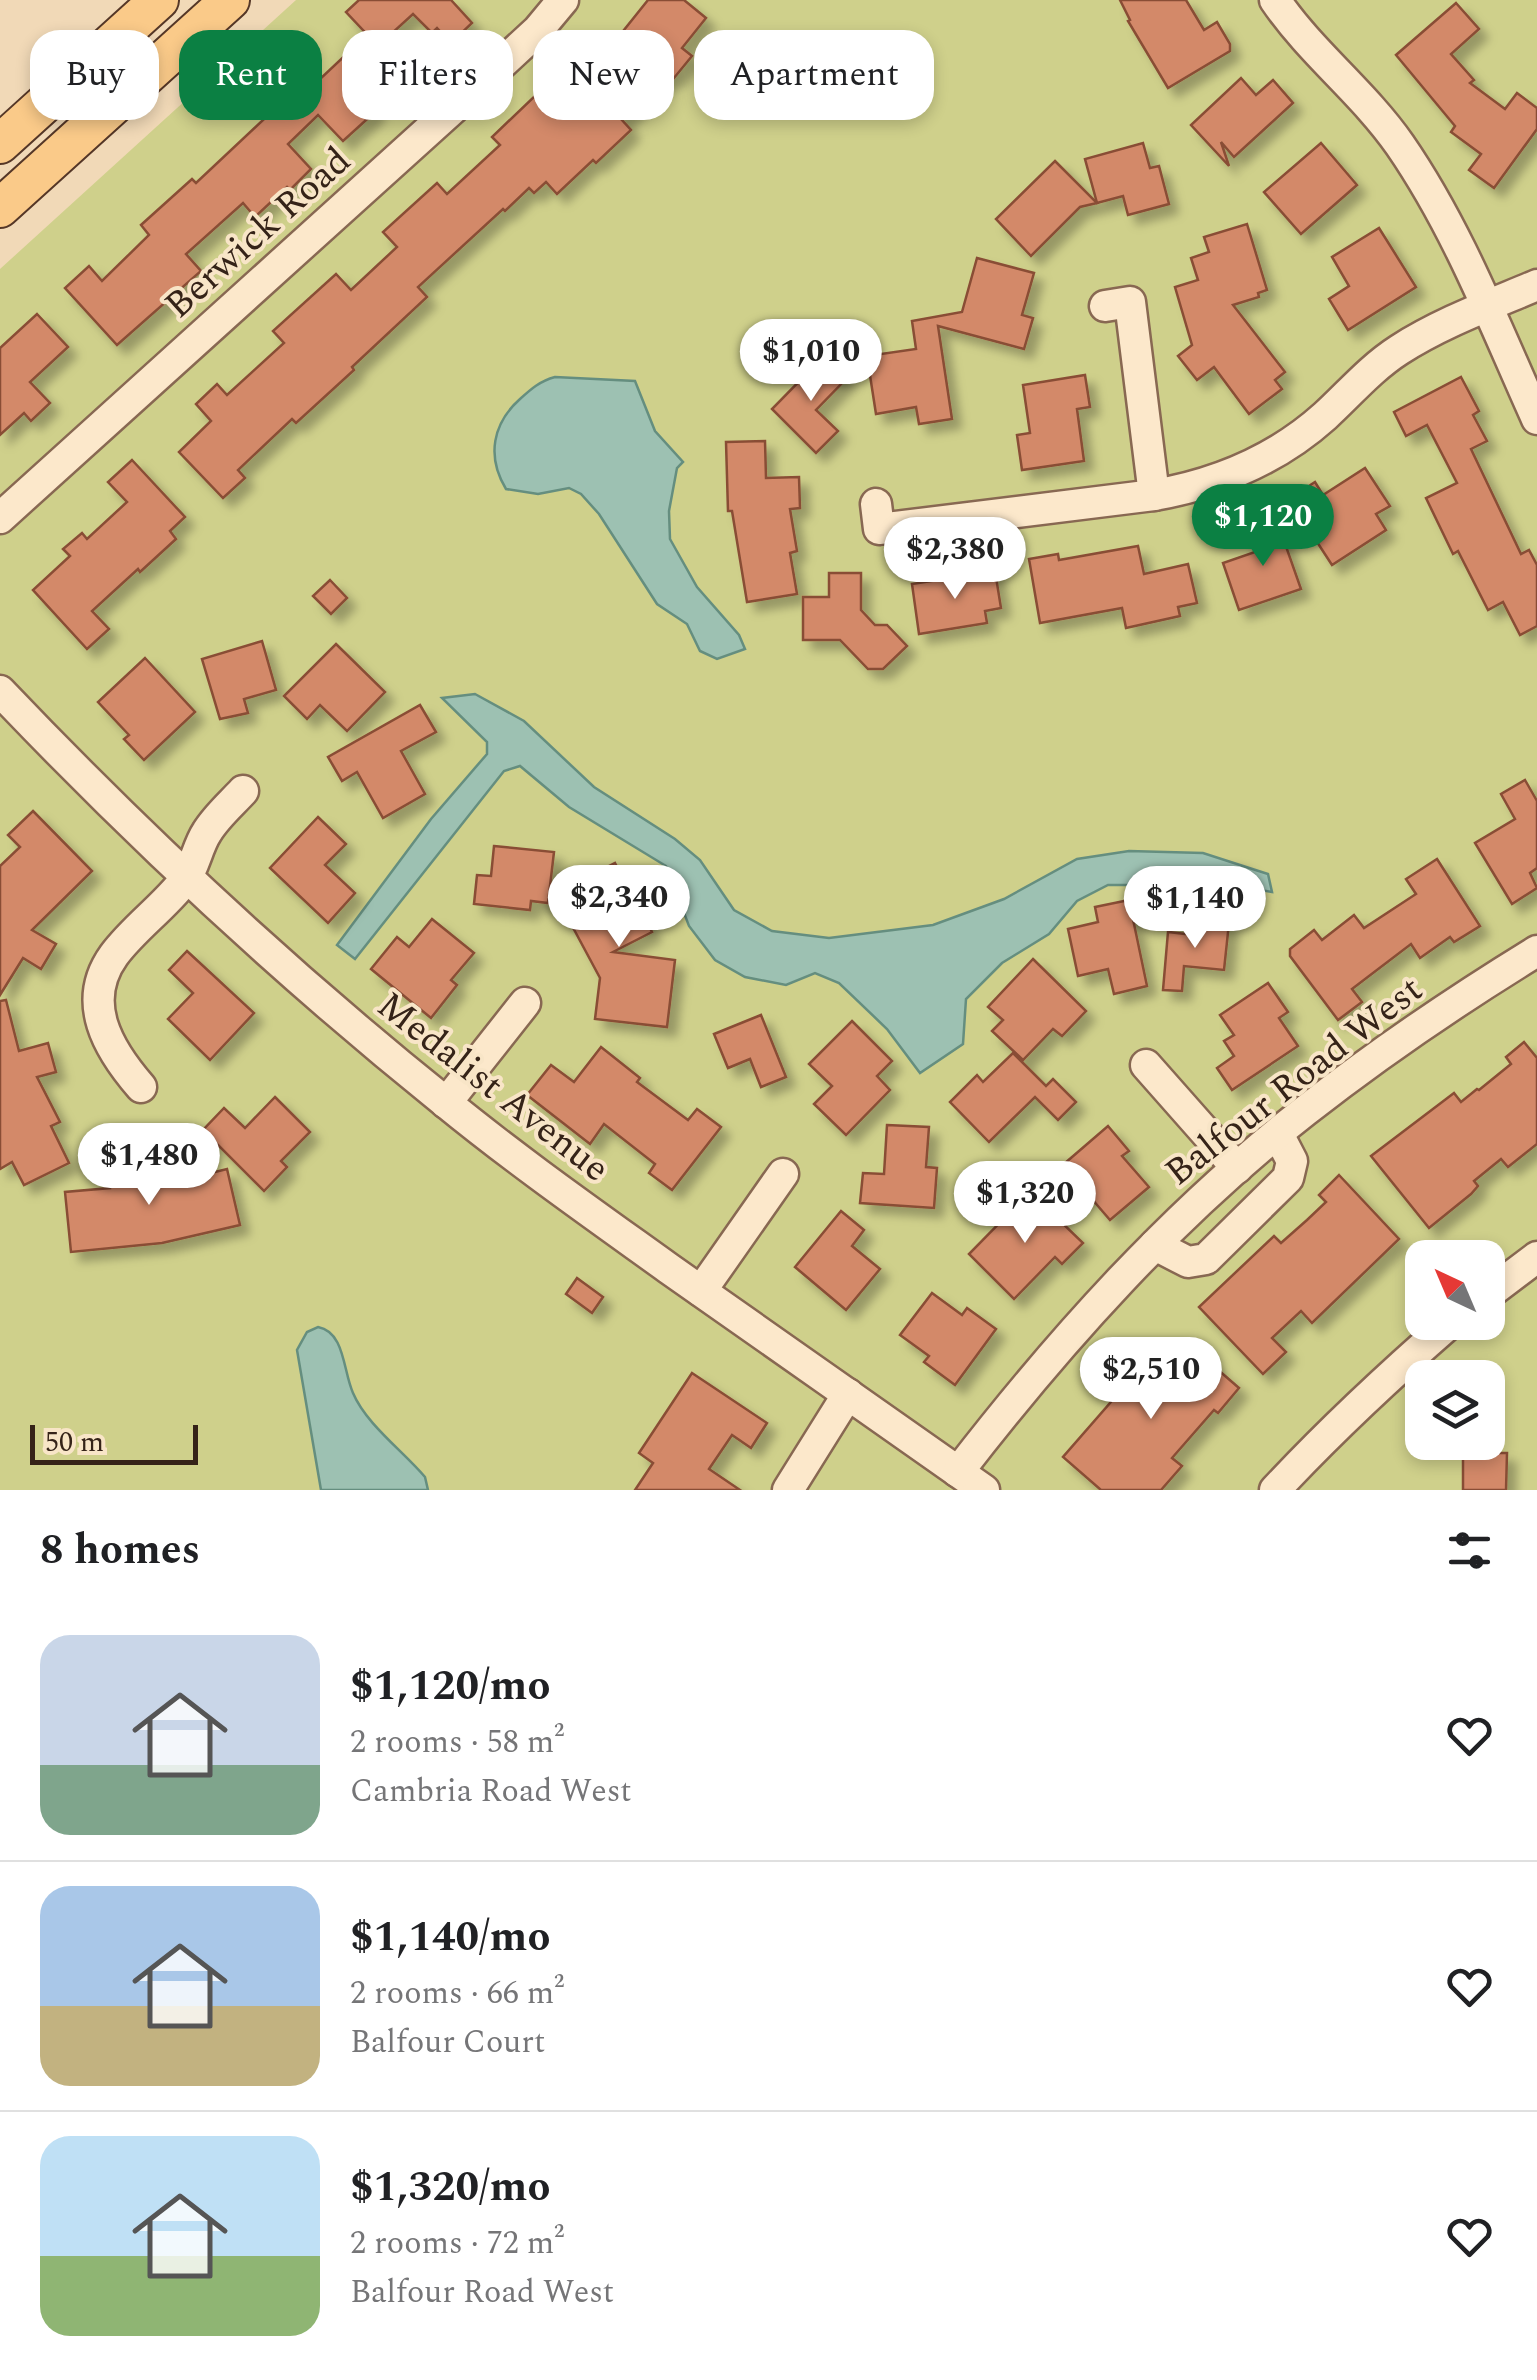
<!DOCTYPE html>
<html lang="en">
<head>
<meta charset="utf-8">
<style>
  :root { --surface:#fff; --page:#f6f6f6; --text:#202124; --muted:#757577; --line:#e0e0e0; --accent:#0b8043 }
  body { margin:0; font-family:Spectral,serif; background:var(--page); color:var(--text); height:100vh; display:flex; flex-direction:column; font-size:38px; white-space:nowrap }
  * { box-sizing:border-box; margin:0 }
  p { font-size:32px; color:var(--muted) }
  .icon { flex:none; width:55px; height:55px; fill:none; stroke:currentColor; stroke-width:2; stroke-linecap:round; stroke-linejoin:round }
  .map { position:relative; height:1490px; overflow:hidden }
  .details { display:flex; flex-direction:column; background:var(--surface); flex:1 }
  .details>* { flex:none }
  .banner { position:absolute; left:30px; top:30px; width:1000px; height:90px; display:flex; gap:20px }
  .needle { width:65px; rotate:316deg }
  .buttons { position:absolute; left:1405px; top:1240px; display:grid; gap:20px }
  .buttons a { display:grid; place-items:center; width:100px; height:100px; border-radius:20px; background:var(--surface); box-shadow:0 5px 15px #0003; font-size:50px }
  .scale { position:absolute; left:30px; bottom:25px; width:168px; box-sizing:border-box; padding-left:10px; border:5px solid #352318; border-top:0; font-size:28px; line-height:35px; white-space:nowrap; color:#352318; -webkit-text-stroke:8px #f8e5c7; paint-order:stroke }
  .price { position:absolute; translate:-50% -85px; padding:0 22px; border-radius:35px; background:#fff; color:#222; font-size:32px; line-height:65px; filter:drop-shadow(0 2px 5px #0008) }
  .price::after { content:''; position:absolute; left:50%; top:60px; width:30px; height:22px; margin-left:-15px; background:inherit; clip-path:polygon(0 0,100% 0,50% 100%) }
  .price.on { background:var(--accent); color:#fff }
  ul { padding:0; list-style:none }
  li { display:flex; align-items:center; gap:30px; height:250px; padding:0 40px }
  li+li { border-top:2px solid var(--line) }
  li span { display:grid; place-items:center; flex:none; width:280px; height:200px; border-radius:30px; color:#555 }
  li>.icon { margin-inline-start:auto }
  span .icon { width:120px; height:120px; fill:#fffc; stroke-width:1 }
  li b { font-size:42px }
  h2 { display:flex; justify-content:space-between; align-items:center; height:120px; padding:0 40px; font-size:42px }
  .chip { padding:0 35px; border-radius:30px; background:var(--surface); box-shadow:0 5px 15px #0003; font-size:35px; line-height:90px }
  .chip.on { background:var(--accent); color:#fff }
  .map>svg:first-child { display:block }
  .green { fill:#cfd08b; fill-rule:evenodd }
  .water { fill:#9dc1b2; stroke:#658e7f; stroke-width:2.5 }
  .building { fill:#d38969; stroke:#894d35; stroke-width:2.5; filter:url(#shadow) }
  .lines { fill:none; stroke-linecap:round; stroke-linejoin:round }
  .minor-casing { stroke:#886852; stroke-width:35 }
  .major-casing { stroke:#553727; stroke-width:42 }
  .minor { stroke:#fce8cb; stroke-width:30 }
  .major { stroke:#faca89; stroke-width:38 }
  .labels { text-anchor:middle; stroke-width:8; stroke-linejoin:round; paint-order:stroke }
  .street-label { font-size:38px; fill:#352318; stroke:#f8e5c7 }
</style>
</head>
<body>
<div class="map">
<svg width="1537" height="1490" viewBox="0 0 1537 1490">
  <defs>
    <filter id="shadow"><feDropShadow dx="9" dy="9" stdDeviation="5" flood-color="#0004"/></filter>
  </defs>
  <rect width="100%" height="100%" fill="#f1d9b7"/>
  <path class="green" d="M296,0H1537V1490H0V269ZM1422,1258H1488V1322H1422ZM1422,1378H1488V1442H1422Z"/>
  <g class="water">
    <path d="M555,377L635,381L655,431L683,462L677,468L669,511L670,539L697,587L739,635L745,649L717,659L700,651L687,624L657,604L599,514L581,494L569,488L538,494L506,489C486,456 493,423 520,399C531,389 540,381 555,377Z"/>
    <path d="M475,694L524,721L594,787L675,839L700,860L734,910L772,931L829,938L933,925L1004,899L1077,859L1129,851L1203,853L1268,874L1272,892L1214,882L1155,879L1128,885H1108L1077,901L1049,934L1002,963L966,999L963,1044L920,1073L887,1029L839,983L815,973L786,985L745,977L715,960L689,926L666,866L569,807L520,766L504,771L355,959L337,945L431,819L487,754V742L442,698Z"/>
    <path d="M318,1327C345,1332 343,1371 353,1393C366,1424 403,1451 425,1477L428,1490H321L297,1350L307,1332Z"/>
  </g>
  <g class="building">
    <path d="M359,0H451L472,23L451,43L437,28L432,33L413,14L378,46L346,12Z"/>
    <path d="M648,0H684L706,18L682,48L692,56L674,78L671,75L622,120L631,130L596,163L593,160L557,194L546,182L534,193L529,188L505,211L503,209L418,287L427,297L352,367L354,370L296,423L292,419L238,470L245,478L223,498L179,452L211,421L196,404L217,384L227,395L284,343L273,331L336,274L351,290L397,247L383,232L437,183L447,194L500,145L492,137L560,72L573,87L626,39L620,35Z"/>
    <path d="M1120,0H1186L1204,30L1217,22L1230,44V51L1168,88L1128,21L1130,20Z"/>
    <path d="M1456,3L1479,29L1451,54L1474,80L1470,83L1505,109L1517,93L1537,108V129L1494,188L1469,170L1481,154L1451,132L1455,126L1396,55Z"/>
    <path d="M354,47L392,87L372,106L376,111L343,141L318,115L288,144L311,169L290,190L287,187L255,217L243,203L186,254L201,271L117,345L65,288L89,266L102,281L149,235L141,225L192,179L196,183L295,90L290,85L307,69L318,81Z"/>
    <path d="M1241,78L1256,95L1273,80L1293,103L1234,157L1221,142L1229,166L1191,125Z"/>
    <path d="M1143,143L1150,168L1159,166L1169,204L1128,215L1123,196L1097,203L1085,159Z"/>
    <path d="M1321,143L1357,185L1301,234L1264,192Z"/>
    <path d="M1055,161L1097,203L1080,207L1031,256L996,219Z"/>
    <path d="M1247,224L1267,290L1258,293L1259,297L1233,305L1285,372L1275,380L1282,389L1249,414L1214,367L1197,380L1178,356L1192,345L1175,287L1198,280L1191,258L1209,252L1204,237Z"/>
    <path d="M1379,228L1416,287L1348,330L1329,299L1349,286L1332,257Z"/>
    <path d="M977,258L1034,273L1022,315L1033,318L1024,349L938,326L952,419L919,424L916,407L876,414L867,356L916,349L912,321L962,312Z"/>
    <path d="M37,314L68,347L30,382L50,403L31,421L24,413L0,435V348Z"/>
    <path d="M824,356L847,378L816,410L838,431L816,453L772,409Z"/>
    <path d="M1085,375L1090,407L1077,409L1084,461L1022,470L1017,435L1030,433L1023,385Z"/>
    <path d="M1461,377L1479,411L1473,415L1487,441L1471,449L1521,554L1529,550L1537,565V626L1520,635L1503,602L1488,610L1458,551L1453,554L1426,498L1457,483L1427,425L1406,436L1394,412Z"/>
    <path d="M765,441L766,478L799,477L800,508L790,509L797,551L790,553L797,594L747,602L732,511H728L726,442Z"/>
    <path d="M132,460L185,517L170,531L176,539L140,572L138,569L92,611L109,629L87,649L33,590L70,556L63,549L82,533L87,539L127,502L108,482Z"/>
    <path d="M1365,468L1390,506L1376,514L1386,530L1332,565L1289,499L1315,482L1323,495Z"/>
    <path d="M1276,518L1301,589L1239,610L1223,563L1258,551L1250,527Z"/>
    <path d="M1138,546L1144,574L1188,564L1197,603L1178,607L1180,616L1126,628L1122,608L1040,623L1029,559L1058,554L1059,560Z"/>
    <path d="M995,571L1001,608L985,611L987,623L919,634L912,584Z"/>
    <path d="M829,573H861V610L875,625H887L907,646L883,669H868L840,640H803V597H829Z"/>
    <path d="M330,580L347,598L331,614L313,596Z"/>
    <path d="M262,641L276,690L244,699L248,713L220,719L202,659Z"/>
    <path d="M336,644L385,692L347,731L320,705L307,719L284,696Z"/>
    <path d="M145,658L195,712L144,760L124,739L129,735L98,702Z"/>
    <path d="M420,705L436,732L401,751L425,794L383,818L357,772L342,781L328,757Z"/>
    <path d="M1525,780L1537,801V868L1530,873L1537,888L1512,904L1475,843L1515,819L1501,794Z"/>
    <path d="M33,811L92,871L32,930L56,944L41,969L23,958L0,995V866L20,847L8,835Z"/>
    <path d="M318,817L346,844L325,865L355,893L328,923L270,868Z"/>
    <path d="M494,846L554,852L548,903L531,901L530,910L474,904L477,875L491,876Z"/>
    <path d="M1437,859L1480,926L1454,942L1450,937L1420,958L1411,944L1352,989L1362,1002L1338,1020L1290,956V949L1314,930L1322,940L1354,915L1364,928L1416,894L1406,879Z"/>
    <path d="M615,863L652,932L613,952L675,960L667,1027L595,1019L600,978L555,894Z"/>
    <path d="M1129,900L1147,986L1114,994L1108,969L1078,976L1068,929L1098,922L1095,907Z"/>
    <path d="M432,919L474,953L451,980L457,985L431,1018L371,969L397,937L409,947Z"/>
    <path d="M1187,919L1229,923L1224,970L1184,966L1182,991L1163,990L1168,932L1186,934Z"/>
    <path d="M187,951L254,1013L210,1060L168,1019L193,993L169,970Z"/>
    <path d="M1033,959L1086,1011L1062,1036L1053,1029L1023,1060L992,1031L1003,1020L988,1007Z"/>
    <path d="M1268,983L1288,1012L1279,1018L1298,1046L1232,1090L1217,1068L1234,1056L1224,1041L1234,1035L1220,1015Z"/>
    <path d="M6,1000L19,1051L48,1043L56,1072L37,1077L60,1122L51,1126L69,1163L24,1185L12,1162L0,1169V1001Z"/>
    <path d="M761,1015L786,1077L761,1087L750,1059L728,1068L714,1034Z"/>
    <path d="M852,1021L892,1061L877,1076L890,1090L846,1135L814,1104L832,1086L809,1064Z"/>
    <path d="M1524,1042L1537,1058V1144L1508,1167L1501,1159L1474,1181L1478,1186L1471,1194L1429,1228L1371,1156L1454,1093L1461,1102L1477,1089L1479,1090L1511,1064L1506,1057Z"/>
    <path d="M601,1047L640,1078L637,1082L688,1120L697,1109L721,1127L672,1190L649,1173L655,1164L604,1124L590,1144L527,1095L551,1065L574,1082Z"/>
    <path d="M1013,1053L1046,1086L1053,1079L1076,1102L1058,1120L1035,1097L989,1142L950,1102L977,1075L983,1082Z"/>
    <path d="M275,1097L310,1132L281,1161L287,1167L264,1191L203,1130L224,1108L245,1128Z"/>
    <path d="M887,1125L929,1127L926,1167L937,1168L934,1208L860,1203L863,1173L884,1174Z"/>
    <path d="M1108,1126L1129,1151L1122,1156L1149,1187L1110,1220L1085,1191L1079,1196L1057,1170Z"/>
    <path d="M140,1158L142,1176L188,1165L191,1178L227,1169L240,1225L162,1243L71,1252L65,1192L110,1188L108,1160Z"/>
    <path d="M1339,1175L1399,1239L1312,1323L1301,1311L1272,1338L1286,1352L1263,1374L1199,1307L1274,1236L1281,1243L1307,1220L1326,1202L1319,1195Z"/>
    <path d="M1030,1192L1083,1243L1062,1264L1055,1257L1014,1299L969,1254Z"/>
    <path d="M841,1211L864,1230L852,1246L880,1269L846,1310L795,1267Z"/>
    <path d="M577,1278L603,1297L592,1313L566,1294Z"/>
    <path d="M932,1293L962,1315L967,1308L996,1329L955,1385L924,1362L929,1356L900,1335Z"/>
    <path d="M1165,1340L1185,1358L1194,1349L1239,1388L1218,1413L1214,1410L1172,1458L1182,1466L1161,1490H1101L1063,1457Z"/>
    <path d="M692,1373L767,1423L751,1448L732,1435L709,1469L740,1490H635L653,1463L639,1453Z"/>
    <path d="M1463,1453H1507L1506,1490H1463Z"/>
  </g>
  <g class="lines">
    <defs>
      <g id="minor">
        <path d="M1275,0C1311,53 1363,92 1400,145C1458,229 1495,326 1537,419"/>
        <path d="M1105,306L1130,302L1154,495"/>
        <path d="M876,504L879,529L1154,495C1218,484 1276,460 1325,416C1349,394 1371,368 1399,350C1441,323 1490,305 1537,285"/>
        <path d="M0,518L459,103L538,30L563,0"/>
        <path d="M0,691C139,837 286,974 444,1101C516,1160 593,1214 668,1268C773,1342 879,1416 984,1490"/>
        <path d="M1146,1065L1237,1168"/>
        <path d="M141,1087C108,1049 80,1002 114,955C134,928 163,908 184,881C195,867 197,847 207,832C216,817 231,804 243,791"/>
        <path d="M446,1103L525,1003"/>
        <path d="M1155,1245L1188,1262L1206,1259L1288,1178L1292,1161L1278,1134"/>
        <path d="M701,1291L783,1174"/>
        <path d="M1488,1294L1537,1257"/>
        <path d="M958,1472C1060,1340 1173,1214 1305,1111C1379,1053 1457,1000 1537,951"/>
        <path d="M788,1490L848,1394"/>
        <path d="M1275,1490C1331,1430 1389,1376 1451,1322"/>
      </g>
      <g id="major">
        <path d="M0,144L159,0"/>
        <path d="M0,208L230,0"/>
      </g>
    </defs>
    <use href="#minor" class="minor-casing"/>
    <use href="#major" class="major-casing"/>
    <use href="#minor" class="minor"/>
    <use href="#major" class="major"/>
  </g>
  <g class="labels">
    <g class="street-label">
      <text transform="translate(257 232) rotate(-42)" y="13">Berwick Road</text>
      <text transform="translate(1293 1080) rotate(-38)" y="13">Balfour Road West</text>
      <text transform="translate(494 1086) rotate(38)" y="13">Medalist Avenue</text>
    </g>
  </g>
</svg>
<div class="buttons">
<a><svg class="needle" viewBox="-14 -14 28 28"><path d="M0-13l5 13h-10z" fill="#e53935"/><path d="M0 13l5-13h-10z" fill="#757577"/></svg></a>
<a><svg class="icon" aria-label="layers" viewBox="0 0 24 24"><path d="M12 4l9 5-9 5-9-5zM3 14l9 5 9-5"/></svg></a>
</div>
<div class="scale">50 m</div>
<b class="price" style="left:811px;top:404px">$1,010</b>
<b class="price on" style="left:1263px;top:569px">$1,120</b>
<b class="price" style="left:955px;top:602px">$2,380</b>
<b class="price" style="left:619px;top:950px">$2,340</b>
<b class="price" style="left:1195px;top:951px">$1,140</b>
<b class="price" style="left:149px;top:1208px">$1,480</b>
<b class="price" style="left:1025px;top:1246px">$1,320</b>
<b class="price" style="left:1151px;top:1422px">$2,510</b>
<div class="banner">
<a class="chip">Buy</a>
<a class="chip on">Rent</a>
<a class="chip">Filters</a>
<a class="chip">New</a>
<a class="chip">Apartment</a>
</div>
</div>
<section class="details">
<h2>8 homes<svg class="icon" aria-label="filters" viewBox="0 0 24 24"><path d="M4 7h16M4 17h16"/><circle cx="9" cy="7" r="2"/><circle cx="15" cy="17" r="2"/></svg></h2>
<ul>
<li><span style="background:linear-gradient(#c9d6e8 65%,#7fa58c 0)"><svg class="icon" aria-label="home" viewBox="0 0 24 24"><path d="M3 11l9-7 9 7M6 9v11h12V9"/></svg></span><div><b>$1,120/mo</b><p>2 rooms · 58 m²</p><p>Cambria Road West</p></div><svg class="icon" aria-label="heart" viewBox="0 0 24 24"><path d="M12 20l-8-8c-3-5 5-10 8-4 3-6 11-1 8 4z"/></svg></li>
<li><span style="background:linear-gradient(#a9c7e8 60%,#c2b280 0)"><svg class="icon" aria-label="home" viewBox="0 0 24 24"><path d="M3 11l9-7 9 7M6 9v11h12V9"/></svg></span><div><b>$1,140/mo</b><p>2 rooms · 66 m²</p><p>Balfour Court</p></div><svg class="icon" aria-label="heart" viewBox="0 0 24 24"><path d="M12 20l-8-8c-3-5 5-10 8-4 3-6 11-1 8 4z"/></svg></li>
<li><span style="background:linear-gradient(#bfe0f5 60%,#8fb573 0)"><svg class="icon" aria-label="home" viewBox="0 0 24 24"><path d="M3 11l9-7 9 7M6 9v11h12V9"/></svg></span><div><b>$1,320/mo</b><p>2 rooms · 72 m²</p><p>Balfour Road West</p></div><svg class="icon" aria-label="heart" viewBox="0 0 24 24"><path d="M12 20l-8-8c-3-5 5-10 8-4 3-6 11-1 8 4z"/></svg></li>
</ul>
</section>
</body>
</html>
